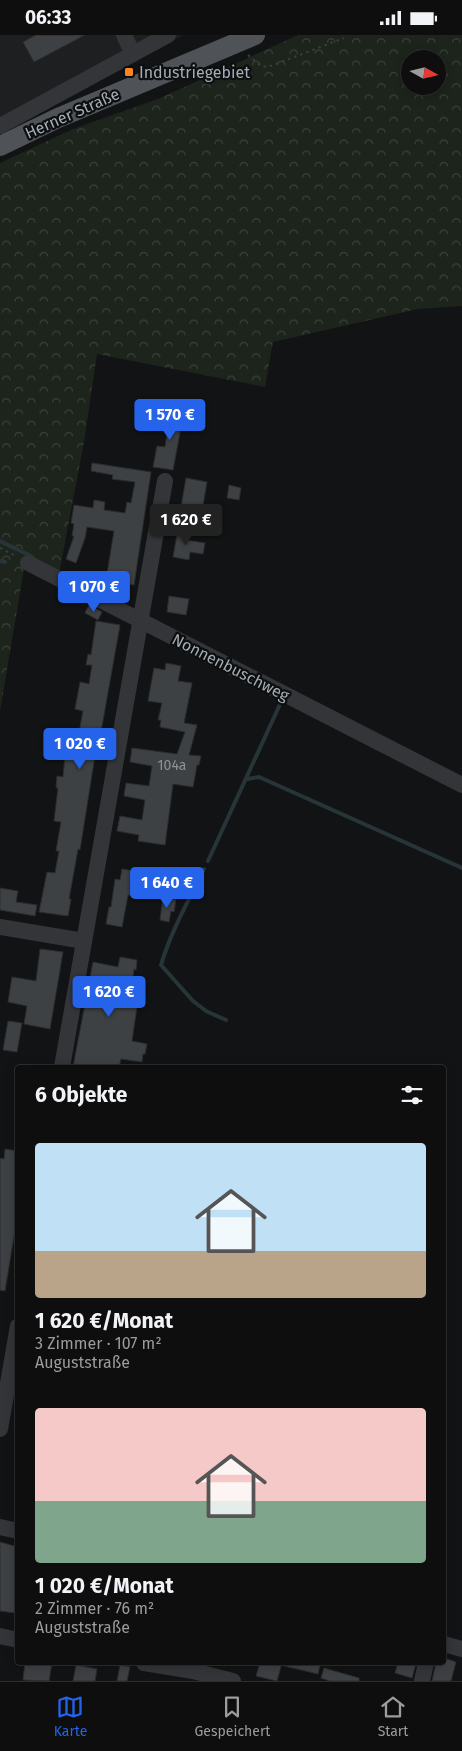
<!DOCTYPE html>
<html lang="de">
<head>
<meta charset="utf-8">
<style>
  :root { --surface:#0e0e0f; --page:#1c1c1d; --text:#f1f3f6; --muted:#9b9c9e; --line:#2e2e2f; --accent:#2563eb }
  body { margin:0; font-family:"Fira Sans",sans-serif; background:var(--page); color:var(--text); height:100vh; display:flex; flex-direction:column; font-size:19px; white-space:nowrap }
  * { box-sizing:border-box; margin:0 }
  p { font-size:16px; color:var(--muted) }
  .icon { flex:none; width:28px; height:28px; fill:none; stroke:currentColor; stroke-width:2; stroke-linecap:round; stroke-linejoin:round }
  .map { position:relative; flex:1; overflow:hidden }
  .drawer { position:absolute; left:15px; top:1030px; width:431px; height:600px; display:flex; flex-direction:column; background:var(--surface); border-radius:5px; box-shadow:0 2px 12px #0003,0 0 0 1px var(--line) }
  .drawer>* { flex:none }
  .needle { width:32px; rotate:98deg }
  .buttons { position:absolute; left:401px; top:15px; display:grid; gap:10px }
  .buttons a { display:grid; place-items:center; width:45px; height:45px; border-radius:50%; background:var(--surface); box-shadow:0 2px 12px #0003,0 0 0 1px var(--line); font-size:25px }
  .price { position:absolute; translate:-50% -42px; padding:0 11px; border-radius:5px; background:var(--accent); color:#fff; font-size:16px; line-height:32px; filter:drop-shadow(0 1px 2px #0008) }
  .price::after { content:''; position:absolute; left:50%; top:30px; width:15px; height:11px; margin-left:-8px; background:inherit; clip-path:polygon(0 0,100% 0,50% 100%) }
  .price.active { background:#222; color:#fff }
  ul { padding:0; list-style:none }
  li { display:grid; align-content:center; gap:10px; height:265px; padding:0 20px }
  li span { display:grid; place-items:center; height:155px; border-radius:5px; color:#555 }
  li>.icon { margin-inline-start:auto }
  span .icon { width:90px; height:90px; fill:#fffc; stroke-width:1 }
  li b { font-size:21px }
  h2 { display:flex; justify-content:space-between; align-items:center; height:60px; padding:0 20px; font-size:21px }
  .status { display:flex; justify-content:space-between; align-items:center; height:35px; padding:0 25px; background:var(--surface); direction:ltr }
  .status svg { height:14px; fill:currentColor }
  .tab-bar { display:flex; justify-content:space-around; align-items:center; height:70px; border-top:1px solid var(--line); background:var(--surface); font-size:14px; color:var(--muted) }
  .tab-bar a { display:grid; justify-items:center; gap:2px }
  .tab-bar .active { color:var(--accent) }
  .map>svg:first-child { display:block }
  .built { fill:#1e1f21 }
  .forest { fill:url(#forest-crowns); fill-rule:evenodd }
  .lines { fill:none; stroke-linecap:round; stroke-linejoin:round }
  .stream { stroke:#283538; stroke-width:4 }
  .building { fill:#3e4144; stroke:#2c2d30 }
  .path { stroke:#393d40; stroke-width:2; stroke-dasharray:2.5 4; stroke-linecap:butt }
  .minor { stroke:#333539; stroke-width:16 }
  .major { stroke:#4f5358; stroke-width:20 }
  .poi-dot { fill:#fa8524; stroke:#0d0e0f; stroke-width:2 }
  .labels { text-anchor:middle; stroke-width:4.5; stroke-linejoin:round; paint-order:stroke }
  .number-label { font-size:14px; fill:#8a9299 }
  .poi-label { font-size:16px; fill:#a3adb5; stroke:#0d0e0f; text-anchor:start }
  .street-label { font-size:16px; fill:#a3adb5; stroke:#0d0e0f }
</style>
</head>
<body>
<div class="status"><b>06:33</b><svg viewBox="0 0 49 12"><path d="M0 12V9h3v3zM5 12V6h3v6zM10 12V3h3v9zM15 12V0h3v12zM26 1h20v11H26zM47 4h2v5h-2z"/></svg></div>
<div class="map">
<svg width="462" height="1646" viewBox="0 0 462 1646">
  <defs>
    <pattern id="forest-crowns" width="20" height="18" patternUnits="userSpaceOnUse" patternTransform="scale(1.25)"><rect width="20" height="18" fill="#1d241c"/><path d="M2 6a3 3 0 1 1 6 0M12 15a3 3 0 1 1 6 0" fill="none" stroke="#3b413b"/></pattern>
  </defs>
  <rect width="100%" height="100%" fill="#121314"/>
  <path class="built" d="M0,0H184L0,89Z"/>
  <path class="forest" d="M298,0H462V271L418,274L273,307L265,352L97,319L84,407L57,550L24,534L0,676V128L73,94L158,64ZM410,24H438V51H410Z"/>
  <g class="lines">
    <g class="stream">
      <path d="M0,506L31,521"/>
      <path d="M0,526L5,527"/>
      <path d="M247,744L259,742L268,746L462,833"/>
      <path d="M208,826L282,665L280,664"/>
      <path d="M204,834C189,865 171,896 161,930L193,966L206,976L226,985"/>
    </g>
  </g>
  <g class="building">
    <path d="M36,0H85L34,27L23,7Z"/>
    <path d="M167,373L184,376L173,435L153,432L157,411L165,412L169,382H166Z"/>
    <path d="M92,428L151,437L134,550L106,545L114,496L87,492L85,503L76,528L66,524L74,501H72L74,489L71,488L74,470L93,473L94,465L105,467L104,475L125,478L127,467L131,468L135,447L112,444L113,440L91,436Z"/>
    <path d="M186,443L207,447L202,476L181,472Z"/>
    <path d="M229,450L241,453L239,465L227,463Z"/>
    <path d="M178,494L187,496L186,505L205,508L203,519L190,517L189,525L173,522Z"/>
    <path d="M169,561L189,564L186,580L167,577Z"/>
    <path d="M89,570L102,577L98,585L85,578Z"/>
    <path d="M96,586L120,590L99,708H97L80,815L78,814L69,864H71L68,881L39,877L47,837L55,838L59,816H56L61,787L54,786L58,753H56L57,741L63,742L67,701L78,703L83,676L75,674L80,647L89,649L92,630H86L88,619L91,620Z"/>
    <path d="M166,628L181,631L178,646L192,648L184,688L197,690L189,720L201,721L199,730H197L193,752L173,749L165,810L138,806L139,800L117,796L120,781L142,785L145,765L124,761L126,748L149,751L152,731L130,727L132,713L177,719L185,697L160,692L161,685H158L162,668L148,666L154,633L165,635Z"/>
    <path d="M122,834L147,838L143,862L128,860L122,892L106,889L109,872H111L115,844L120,845Z"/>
    <path d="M0,853L18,856L16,867L37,870L35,881L0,875Z"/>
    <path d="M163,862L176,864L174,877L171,876L169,887L160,885Z"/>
    <path d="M40,914L63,917L50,994L24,989L27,971L8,967L12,942L36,946Z"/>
    <path d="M120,922L137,925L136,935L134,934L130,961L135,962L133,971L137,972L132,1006L147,1009L145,1019H143L142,1027L121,1024L119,1032H73L93,927L118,932Z"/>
    <path d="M8,986L22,988L17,1017L3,1015Z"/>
    <path d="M5,1114L18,1116V1177L5,1256L0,1255V1123L4,1124Z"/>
    <path d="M0,1507L18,1512V1565L15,1578L0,1576Z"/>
    <path d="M444,1623L456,1627L451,1646H432L436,1628H444Z"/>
    <path d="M25,1628H52L49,1646L23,1645Z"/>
    <path d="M260,1628H282L277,1646L256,1641Z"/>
    <path d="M285,1628H311L320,1630L318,1639L284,1631Z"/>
    <path d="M398,1628H416L412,1643L395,1638Z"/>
    <path d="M76,1630L97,1634L95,1646H73Z"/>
    <path d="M120,1630L130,1632L127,1646H117Z"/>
    <path d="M324,1633L359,1643V1646H330L321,1643Z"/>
  </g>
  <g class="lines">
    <g class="path">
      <path d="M248,20L261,31L268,32L344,3"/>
      <path d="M0,513L16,521"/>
    </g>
    <g class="minor">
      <path d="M124,0L133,19"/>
      <path d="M0,91L168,0"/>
      <path d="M28,528L462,750"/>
      <path d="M0,892L84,906"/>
      <path d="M62,1032L165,446"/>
      <path d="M0,1394L18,1291"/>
      <path d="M0,1492L18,1496"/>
      <path d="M0,1601L18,1605"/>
      <path d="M444,1609L462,1614"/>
      <path d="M144,1628L193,1636L233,1646"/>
      <path d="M422,1646L426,1628"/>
    </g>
    <path class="major" d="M0,111L58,83L255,0"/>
  </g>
  <rect class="poi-dot" x="124" y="32" width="10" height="10" rx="2.5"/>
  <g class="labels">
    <g class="number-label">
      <text x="172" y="735">104a</text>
    </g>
    <g class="poi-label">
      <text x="139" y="43">Industriegebiet</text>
    </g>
    <g class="street-label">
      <text transform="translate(72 78) rotate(-24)" y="6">Herner Straße</text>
      <text transform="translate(231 632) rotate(27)" y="6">Nonnenbuschweg</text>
    </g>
  </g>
</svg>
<div class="buttons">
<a><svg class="needle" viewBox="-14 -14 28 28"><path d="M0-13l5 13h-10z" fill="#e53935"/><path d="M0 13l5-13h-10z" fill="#9b9c9e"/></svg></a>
</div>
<b class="price" style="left:170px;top:406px">1 570 €</b>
<b class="price active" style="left:186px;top:511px">1 620 €</b>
<b class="price" style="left:94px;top:578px">1 070 €</b>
<b class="price" style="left:80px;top:735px">1 020 €</b>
<b class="price" style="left:167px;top:874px">1 640 €</b>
<b class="price" style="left:109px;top:983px">1 620 €</b>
<section class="drawer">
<h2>6 Objekte<svg class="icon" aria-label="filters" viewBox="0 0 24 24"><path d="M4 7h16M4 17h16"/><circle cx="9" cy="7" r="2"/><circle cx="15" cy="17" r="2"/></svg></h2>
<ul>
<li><span style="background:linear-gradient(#bfe0f5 70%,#b9a48a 0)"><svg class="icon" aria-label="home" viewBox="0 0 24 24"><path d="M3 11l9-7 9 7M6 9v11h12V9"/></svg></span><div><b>1 620 €/Monat</b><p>3 Zimmer · 107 m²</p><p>Auguststraße</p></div></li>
<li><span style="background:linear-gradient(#f6c9c9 60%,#7fa58c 0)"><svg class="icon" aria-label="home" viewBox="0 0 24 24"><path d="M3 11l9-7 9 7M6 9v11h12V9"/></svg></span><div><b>1 020 €/Monat</b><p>2 Zimmer · 76 m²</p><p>Auguststraße</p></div></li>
</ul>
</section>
</div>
<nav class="tab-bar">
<a class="active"><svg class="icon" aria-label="map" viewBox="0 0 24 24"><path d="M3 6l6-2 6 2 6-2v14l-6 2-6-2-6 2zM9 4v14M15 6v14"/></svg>Karte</a>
<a><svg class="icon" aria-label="saved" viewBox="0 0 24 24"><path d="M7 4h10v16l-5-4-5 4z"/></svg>Gespeichert</a>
<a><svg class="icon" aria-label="home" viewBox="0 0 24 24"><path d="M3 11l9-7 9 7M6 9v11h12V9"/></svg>Start</a>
</nav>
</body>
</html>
